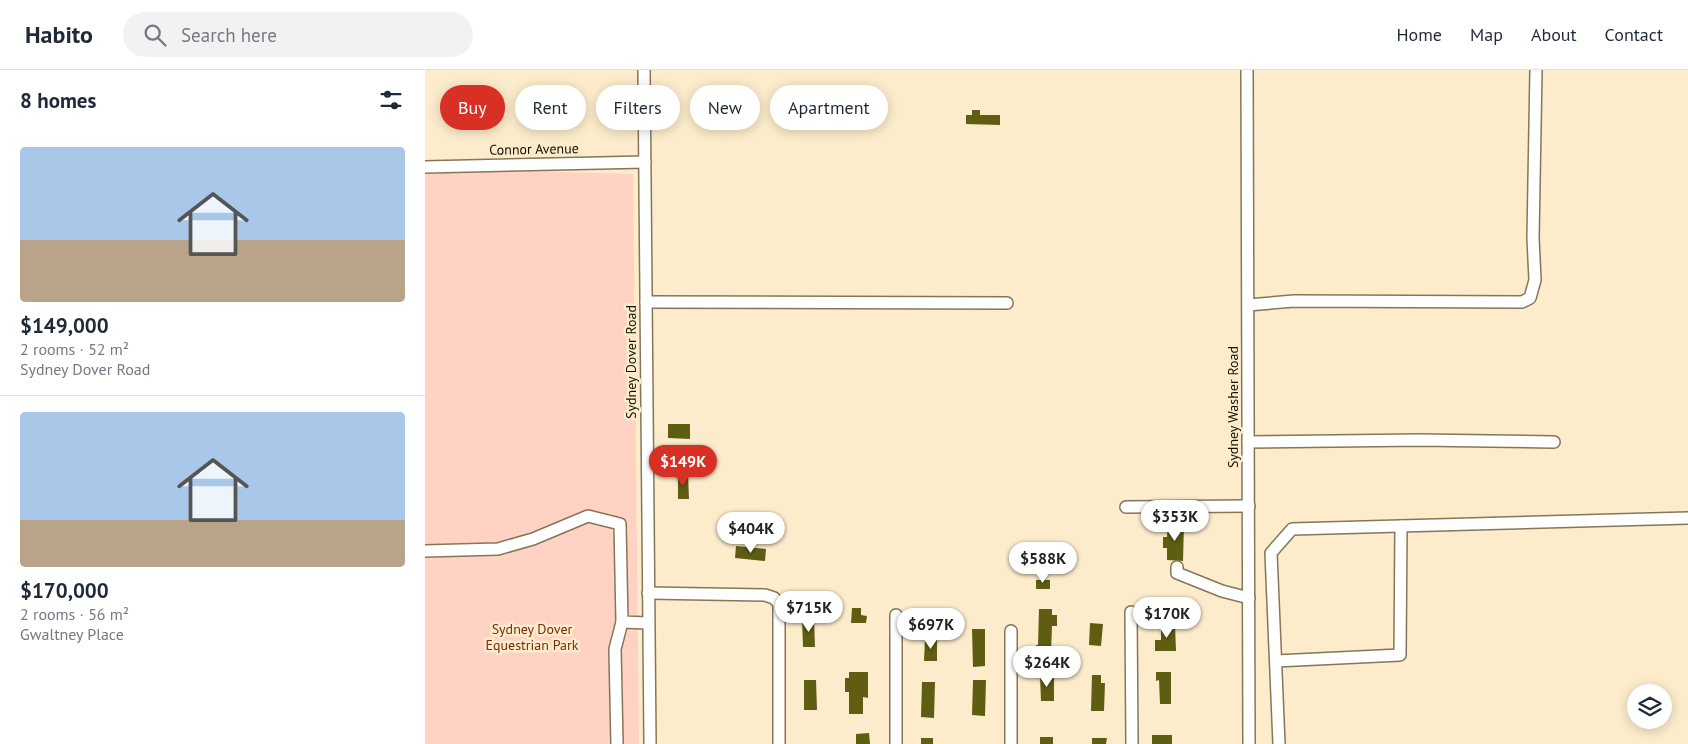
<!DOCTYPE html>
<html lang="en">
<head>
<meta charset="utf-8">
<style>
  :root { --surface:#fff; --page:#f2f2f3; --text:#1f2937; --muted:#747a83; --line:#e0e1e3; --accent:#d93025 }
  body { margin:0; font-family:"PT Sans",sans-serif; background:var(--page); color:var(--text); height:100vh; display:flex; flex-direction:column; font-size:19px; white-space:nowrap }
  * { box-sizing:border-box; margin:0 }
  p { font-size:16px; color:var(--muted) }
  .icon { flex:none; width:28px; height:28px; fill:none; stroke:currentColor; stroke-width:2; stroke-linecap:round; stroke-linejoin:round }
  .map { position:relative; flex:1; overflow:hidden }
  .sheet { display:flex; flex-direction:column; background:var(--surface); width:425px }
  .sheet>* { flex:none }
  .guide { position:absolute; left:15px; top:15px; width:475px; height:45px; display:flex; gap:10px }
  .controls { position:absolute; left:1202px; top:614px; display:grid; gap:10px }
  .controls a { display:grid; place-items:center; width:45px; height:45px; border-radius:50%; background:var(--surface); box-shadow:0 2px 12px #0003; font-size:25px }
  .price { position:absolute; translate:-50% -42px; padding:0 11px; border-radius:18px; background:#fff; color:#222; font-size:16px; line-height:32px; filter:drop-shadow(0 1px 2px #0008) }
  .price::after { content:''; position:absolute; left:50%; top:30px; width:15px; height:11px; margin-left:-8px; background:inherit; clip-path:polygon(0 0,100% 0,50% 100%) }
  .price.on { background:var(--accent); color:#fff }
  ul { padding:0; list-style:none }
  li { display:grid; align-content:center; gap:10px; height:265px; padding:0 20px }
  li+li { border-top:1px solid var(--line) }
  li span { display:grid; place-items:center; height:155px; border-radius:5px; color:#555 }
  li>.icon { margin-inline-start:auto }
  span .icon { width:90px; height:90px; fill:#fffc; stroke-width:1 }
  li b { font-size:21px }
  h2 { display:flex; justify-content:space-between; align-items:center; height:60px; padding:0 20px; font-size:21px }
  .pill { padding:0 18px; border-radius:22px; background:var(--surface); box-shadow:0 2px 12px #0003; font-size:18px; line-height:45px }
  .pill.on { background:var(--accent); color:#fff }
  header { display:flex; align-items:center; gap:30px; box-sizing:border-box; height:70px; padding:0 25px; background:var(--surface); border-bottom:1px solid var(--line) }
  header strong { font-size:24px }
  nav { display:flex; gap:28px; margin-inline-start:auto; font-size:18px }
  .search { width:350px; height:45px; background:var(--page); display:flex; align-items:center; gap:12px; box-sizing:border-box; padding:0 18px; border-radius:28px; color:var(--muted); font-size:19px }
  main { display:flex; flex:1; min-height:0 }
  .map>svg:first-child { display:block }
  .green { fill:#ffd2c4 }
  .building { fill:#5f5d12 }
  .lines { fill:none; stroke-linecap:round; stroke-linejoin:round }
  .minor-casing { stroke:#857659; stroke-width:14 }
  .minor { stroke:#fff; stroke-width:11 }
  .labels { text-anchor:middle; stroke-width:5; stroke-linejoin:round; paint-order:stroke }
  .street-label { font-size:14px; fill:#151005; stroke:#fceccb }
  .park-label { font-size:14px; fill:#7d2a0c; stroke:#fceccb }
</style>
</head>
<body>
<header>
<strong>Habito</strong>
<div class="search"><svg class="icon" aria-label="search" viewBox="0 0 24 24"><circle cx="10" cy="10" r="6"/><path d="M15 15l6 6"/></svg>Search here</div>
<nav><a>Home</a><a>Map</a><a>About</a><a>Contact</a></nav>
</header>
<main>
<section class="sheet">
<h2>8 homes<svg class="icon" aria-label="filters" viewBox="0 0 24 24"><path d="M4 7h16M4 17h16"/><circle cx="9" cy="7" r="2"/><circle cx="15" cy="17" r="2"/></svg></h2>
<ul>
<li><span style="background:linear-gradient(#a9c7e8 60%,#b9a48a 0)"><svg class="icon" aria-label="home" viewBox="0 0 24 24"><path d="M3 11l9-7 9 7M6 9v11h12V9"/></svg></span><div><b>$149,000</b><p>2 rooms · 52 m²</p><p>Sydney Dover Road</p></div></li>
<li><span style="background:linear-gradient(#a9c7e8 70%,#b9a48a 0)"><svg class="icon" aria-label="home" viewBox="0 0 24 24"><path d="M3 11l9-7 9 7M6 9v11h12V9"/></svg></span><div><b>$170,000</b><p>2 rooms · 56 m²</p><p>Gwaltney Place</p></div></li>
</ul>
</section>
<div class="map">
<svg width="1263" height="674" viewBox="0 0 1263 674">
  <rect width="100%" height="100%" fill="#fceccb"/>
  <path class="green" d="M0,98L208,104L214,674H0Z"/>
  <g class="building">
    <path d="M547,40H555V45H575V55L541,54V45H547Z"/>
    <path d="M243,354H265V369L243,368Z"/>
    <path d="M253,404H263L264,429H253Z"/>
    <path d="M743,454H759L758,491L742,490V478H738V467H742Z"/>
    <path d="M311,476L341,479L340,491L310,488Z"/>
    <rect x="611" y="510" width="14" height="9"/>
    <path d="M427,538H436V545L442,546L441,553H426Z"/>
    <path d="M614,539H627V545H632V556H627L626,583H611V575H613Z"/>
    <path d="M377,548H389L390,577H378Z"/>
    <path d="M665,553L678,554L676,576L664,575Z"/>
    <path d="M736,554H750L751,581H730V570H736Z"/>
    <path d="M547,559H560V596L548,597Z"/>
    <path d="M500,569L512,570V591H499Z"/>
    <path d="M424,602H443V628L438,627V644H424V622H420V608H424Z"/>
    <path d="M731,602H746V634H735L734,610L731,611Z"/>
    <path d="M667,605H676V613H680L679,641H666Z"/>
    <path d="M615,606H629V631H616Z"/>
    <path d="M379,610H391L392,640H379Z"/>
    <path d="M548,610H561L560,646L547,645Z"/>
    <path d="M497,612H510L509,648L496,647Z"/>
    <path d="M444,663L445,674H431V664Z"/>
    <rect x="727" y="665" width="20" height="9"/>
    <rect x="615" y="667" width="13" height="7"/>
    <rect x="496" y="668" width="12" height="6"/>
    <path d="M667,668H682L681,674H667Z"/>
  </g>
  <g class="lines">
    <defs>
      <g id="minor">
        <path d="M219,0L225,674"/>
        <path d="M822,0L824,674"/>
        <path d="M0,97L220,92"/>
        <path d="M221,232L582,233"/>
        <path d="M823,235L869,231L1097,232L1105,228L1110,210L1108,168L1111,0"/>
        <path d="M823,372L994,370L1129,372"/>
        <path d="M701,437L824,436"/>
        <path d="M0,481L73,479L108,469L163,446L195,454L197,552L223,553"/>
        <path d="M752,497V503L797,521L824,528"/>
        <path d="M223,523L340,525L349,528L354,534V674"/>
        <path d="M706,542L707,674"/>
        <path d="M471,545V674"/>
        <path d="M851,591L975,585L976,456"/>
        <path d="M192,674L190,579L197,552"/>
        <path d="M586,674V561"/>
        <path d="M854,674L846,483L867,459L1263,448"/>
      </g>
    </defs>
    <use href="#minor" class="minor-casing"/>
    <use href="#minor" class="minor"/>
  </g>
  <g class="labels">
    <g class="street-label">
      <text transform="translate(109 79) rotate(-1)" y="5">Connor Avenue</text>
      <text transform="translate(206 292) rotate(-90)" y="5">Sydney Dover Road</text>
      <text transform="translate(808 337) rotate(-90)" y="5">Sydney Washer Road</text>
    </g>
    <g class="park-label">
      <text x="107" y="564">Sydney Dover<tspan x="107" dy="16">Equestrian Park</tspan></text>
    </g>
  </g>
</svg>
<div class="controls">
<a><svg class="icon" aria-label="layers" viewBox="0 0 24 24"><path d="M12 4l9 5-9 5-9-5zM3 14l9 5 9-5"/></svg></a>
</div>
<b class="price on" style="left:258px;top:417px">$149K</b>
<b class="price" style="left:750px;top:472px">$353K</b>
<b class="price" style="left:326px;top:484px">$404K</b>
<b class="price" style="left:618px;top:514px">$588K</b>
<b class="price" style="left:384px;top:563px">$715K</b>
<b class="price" style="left:742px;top:569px">$170K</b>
<b class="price" style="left:506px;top:580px">$697K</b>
<b class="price" style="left:622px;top:618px">$264K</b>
<div class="guide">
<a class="pill on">Buy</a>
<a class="pill">Rent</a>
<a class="pill">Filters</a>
<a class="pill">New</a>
<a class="pill">Apartment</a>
</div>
</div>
</main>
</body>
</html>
